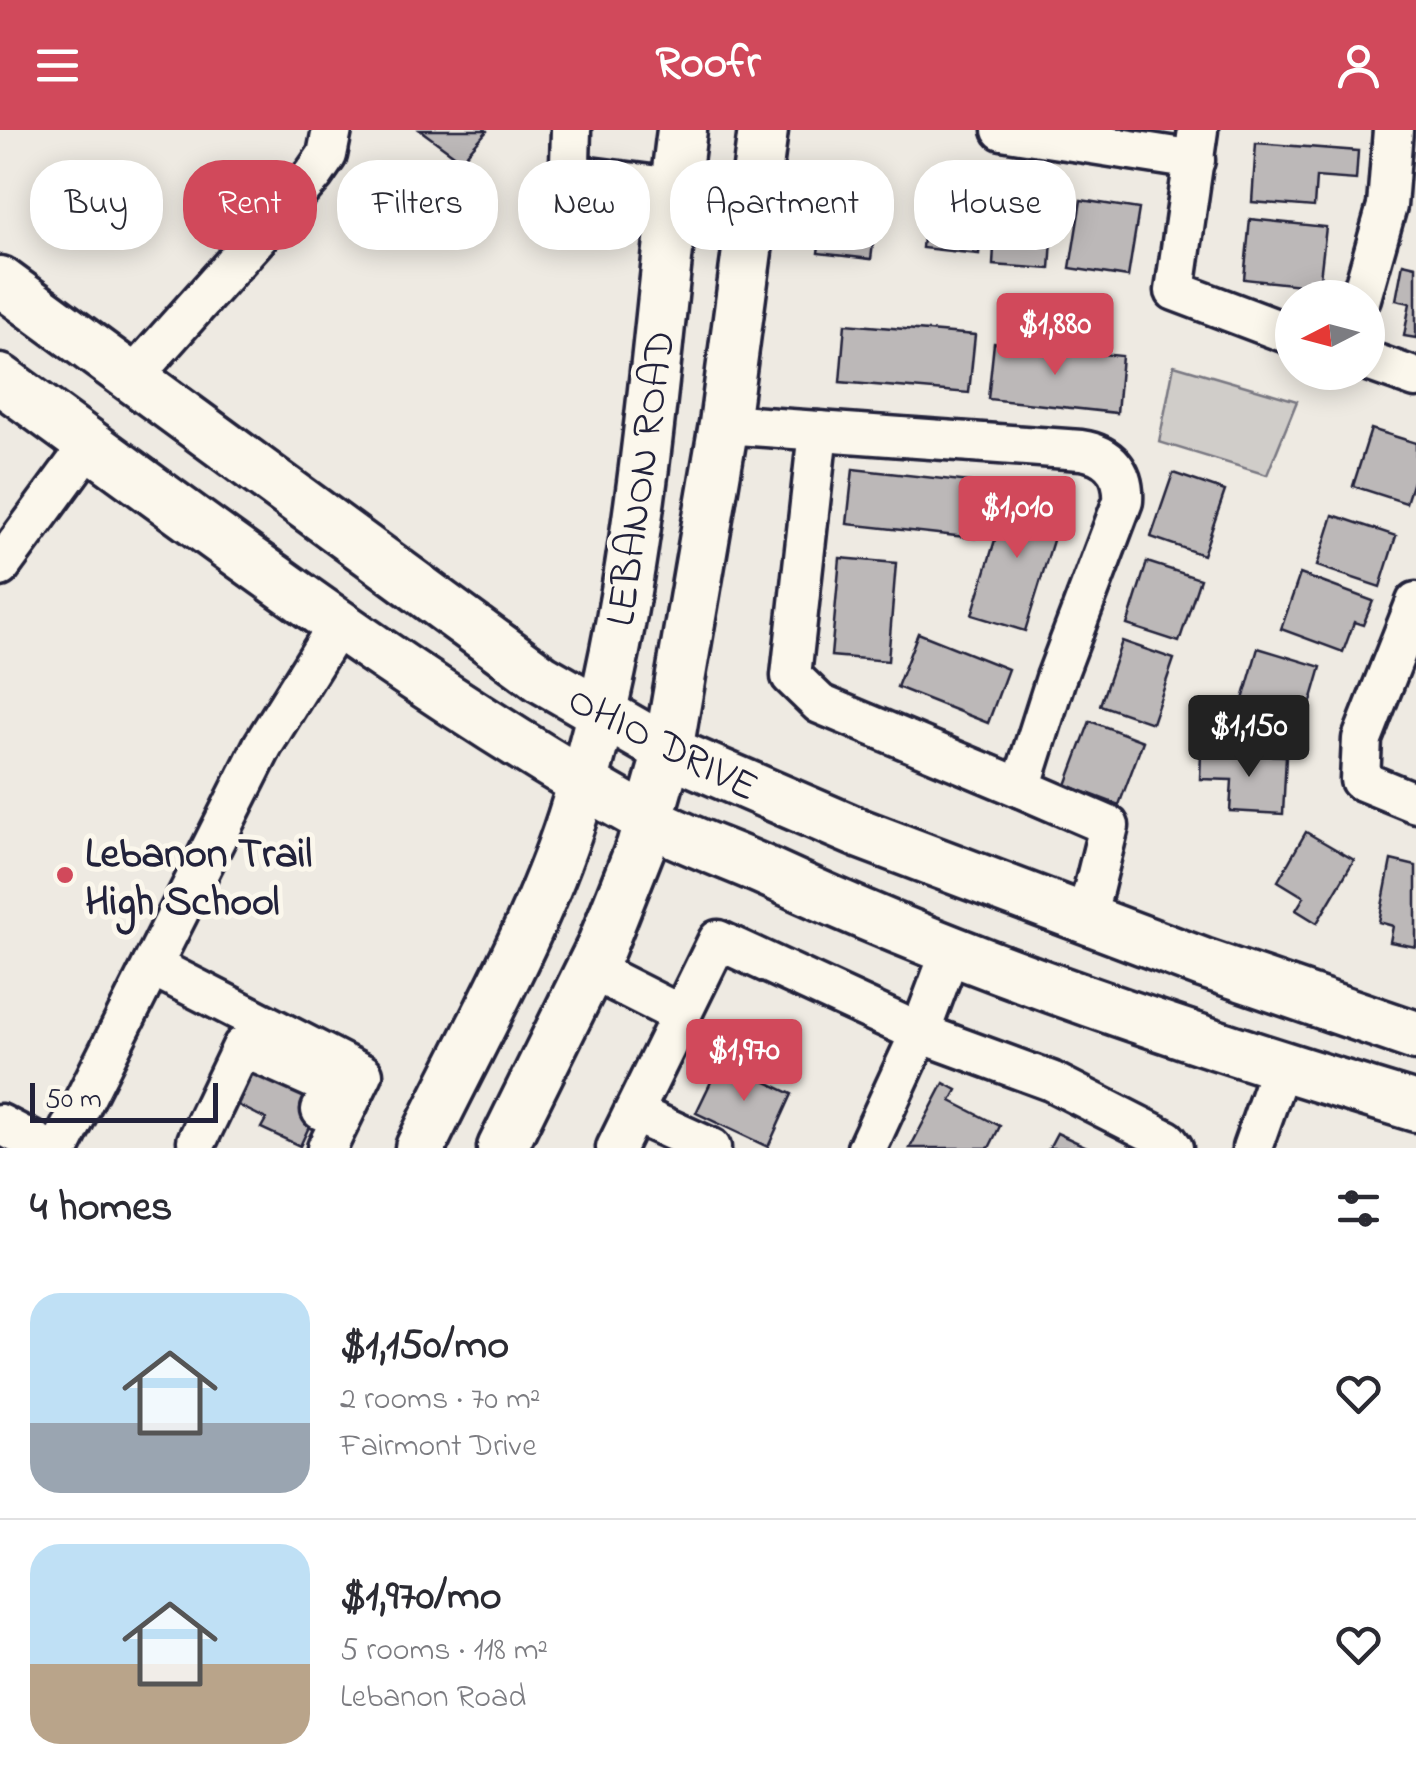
<!DOCTYPE html>
<html lang="en">
<head>
<meta charset="utf-8">
<style>
  :root { --surface:#fff; --page:#f7f7f7; --text:#2b2b33; --muted:#7c7c81; --line:#e1e1e2; --accent:#d1495b }
  body { margin:0; font-family:"Indie Flower",sans-serif; background:var(--page); color:var(--text); height:100vh; display:flex; flex-direction:column; font-size:38px; white-space:nowrap }
  * { box-sizing:border-box; margin:0 }
  p { font-size:32px; color:var(--muted) }
  .icon { flex:none; width:55px; height:55px; fill:none; stroke:currentColor; stroke-width:2; stroke-linecap:round; stroke-linejoin:round }
  .map { position:relative; height:1018px; overflow:hidden }
  .sheet { display:flex; flex-direction:column; background:var(--surface); flex:1 }
  .sheet>* { flex:none }
  .banner { position:absolute; left:30px; top:30px; width:1358px; height:90px; display:flex; gap:20px }
  .needle { width:65px; rotate:264deg }
  .buttons { position:absolute; left:1275px; top:150px; display:grid; gap:20px }
  .buttons a { display:grid; place-items:center; width:110px; height:110px; border-radius:50%; background:var(--surface); box-shadow:0 5px 25px #0003; font-size:50px }
  .scale { position:absolute; left:30px; bottom:25px; width:188px; box-sizing:border-box; padding-left:10px; border:5px solid #22223b; border-top:0; font-size:28px; line-height:35px; white-space:nowrap; color:#22223b; -webkit-text-stroke:8px #fbf7ec; paint-order:stroke }
  .price { position:absolute; translate:-50% -85px; padding:0 22px; border-radius:10px; background:var(--accent); color:#fff; font-size:32px; line-height:65px; filter:drop-shadow(0 2px 5px #0008) }
  .price::after { content:''; position:absolute; left:50%; top:60px; width:30px; height:22px; margin-left:-15px; background:inherit; clip-path:polygon(0 0,100% 0,50% 100%) }
  .price.active { background:#222; color:#fff }
  ul { padding:0; list-style:none }
  li { display:flex; align-items:center; gap:30px; height:250px; padding:0 30px }
  li+li { border-top:2px solid var(--line) }
  li span { display:grid; place-items:center; flex:none; width:280px; height:200px; border-radius:30px; color:#555 }
  li>.icon { margin-inline-start:auto }
  span .icon { width:120px; height:120px; fill:#fffc; stroke-width:1 }
  li b { font-size:42px }
  h2 { display:flex; justify-content:space-between; align-items:center; height:120px; padding:0 30px; font-size:42px }
  .tag { padding:0 35px; border-radius:40px; background:var(--surface); box-shadow:0 5px 25px #0003; font-size:35px; line-height:90px }
  .tag.active { background:var(--accent); color:#fff }
  header { display:flex; justify-content:space-between; align-items:center; height:130px; padding:0 30px; background:var(--accent); color:#fff; font-size:45px; font-weight:700 }
  .map>svg:first-child { display:block }
  .green { fill:#d0cdc9; stroke:#797882; stroke-width:2.5 }
  .building { fill:#bcb8b8; stroke:#22223b; stroke-width:2.5 }
  .lines { fill:none; stroke-linecap:round; stroke-linejoin:round }
  .minor-casing { stroke:#22223b; stroke-width:45 }
  .major-casing { stroke:#22223b; stroke-width:55 }
  .minor { stroke:#fbf7ec; stroke-width:38 }
  .major { stroke:#fbf7ec; stroke-width:48 }
  .poi-dot { fill:#d1495b; stroke:#fbf7ec; stroke-width:4 }
  .labels { text-anchor:middle; stroke-width:10; stroke-linejoin:round; paint-order:stroke }
  .street-label { font-size:42px; fill:#22223b; stroke:#fbf7ec }
  .poi-label { font-size:42px; font-weight:bold; fill:#22223b; stroke:#fbf7ec; text-anchor:start }
</style>
</head>
<body>
<header><svg class="icon" aria-label="menu" viewBox="0 0 24 24"><path d="M4 6h16M4 12h16M4 18h16"/></svg>Roofr<svg class="icon" aria-label="person" viewBox="0 0 24 24"><circle cx="12" cy="8" r="4"/><path d="M4 21q1-7 8-7t8 7"/></svg></header>
<div class="map">
<svg width="1416" height="1018" viewBox="0 0 1416 1018">
  <rect width="100%" height="100%" fill="#eeeae2"/>
  <filter id="ink" filterUnits="userSpaceOnUse"><feTurbulence type="fractalNoise" baseFrequency=".01" numOctaves="2"/><feDisplacementMap in="SourceGraphic" scale="20" xChannelSelector="R" yChannelSelector="G"/><feConvolveMatrix kernelMatrix="1 2 1 2 8 2 1 2 1" color-interpolation-filters="sRGB"/></filter>
  <g filter="url(#ink)">
    <path class="green" d="M1174,235L1297,271L1267,345L1159,312Z"/>
    <g class="building">
      <path d="M420,0H486L487,1L461,30Z"/>
      <path d="M1256,13L1358,21L1356,50L1316,47L1314,77L1252,72Z"/>
      <path d="M928,51L985,57L979,124L922,118Z"/>
      <path d="M997,61L1055,66L1050,139L993,135Z"/>
      <path d="M825,70L878,76L871,129L818,123Z"/>
      <path d="M1081,70L1139,79L1128,147L1070,138Z"/>
      <path d="M1250,89L1326,97L1319,157L1244,149Z"/>
      <path d="M1403,133L1416,136V208L1404,206L1410,173L1396,170Z"/>
      <path d="M845,194L975,205L969,263L840,252Z"/>
      <path d="M994,213L1122,226L1117,283L988,269Z"/>
      <path d="M1371,299L1416,313V342L1406,373L1353,356Z"/>
      <path d="M853,339L980,353L975,408L847,394Z"/>
      <path d="M1173,343L1225,361L1203,425L1151,407Z"/>
      <path d="M1010,361L1063,378L1025,501L972,485Z"/>
      <path d="M1333,385L1396,406L1380,457L1317,436Z"/>
      <path d="M840,428L896,433L888,531L831,526Z"/>
      <path d="M1147,432L1200,449L1179,512L1127,495Z"/>
      <path d="M1300,444L1373,471L1363,495L1354,492L1343,522L1281,499Z"/>
      <path d="M918,503L1008,539L988,593L897,557Z"/>
      <path d="M1122,511L1174,529L1152,593L1100,575Z"/>
      <path d="M1258,518L1321,537L1301,606L1238,587Z"/>
      <path d="M1090,591L1143,611L1119,675L1066,655Z"/>
      <path d="M1201,622L1286,626L1283,684L1230,681L1232,650L1200,649Z"/>
      <path d="M1306,702L1354,730L1317,793L1296,780L1304,767L1278,751Z"/>
      <path d="M1391,730L1416,736V817L1390,812L1393,796L1379,792Z"/>
      <path d="M721,931L792,964L768,1017L696,983Z"/>
      <path d="M255,934L325,963L300,1016L261,998L266,989L236,974Z"/>
      <path d="M944,953L957,960L951,971L1000,996L989,1018H910Z"/>
      <path d="M1057,1003L1089,1018H1049Z"/>
    </g>
    <g class="lines">
      <defs>
        <g id="minor">
          <path d="M571,0L569,67L584,81L671,82"/>
          <path d="M1002,0L1195,30"/>
          <path d="M1198,0L1175,161L1292,205"/>
          <path d="M566,44L674,58"/>
          <path d="M1361,168L1387,76L1393,0"/>
          <path d="M1368,231L1416,248"/>
          <path d="M131,249L314,44L327,25L332,0"/>
          <path d="M724,294L1081,320C1109,324 1125,342 1123,371L1056,548L1021,658L1109,696L1086,789"/>
          <path d="M818,301L791,546L820,574L1021,658"/>
          <path d="M0,437L90,314"/>
          <path d="M1416,472L1362,609L1360,650L1416,673"/>
          <path d="M152,836L363,944L327,1018"/>
          <path d="M590,839L681,885"/>
          <path d="M634,983L711,1018"/>
          <path d="M0,994L46,1018"/>
          <path d="M197,1011L242,917L332,957L321,980"/>
          <path d="M60,1018L263,615L340,491"/>
          <path d="M616,1018L718,810L920,903L1051,951L1167,1010L1173,1018"/>
          <path d="M867,1018L920,903L950,823"/>
          <path d="M1252,1018L1281,936"/>
        </g>
        <g id="major">
          <path d="M671,82L755,68"/>
          <path d="M0,151L541,548L668,621L861,704L1203,833L1416,906"/>
          <path d="M0,249C210,401 419,563 646,689C686,711 731,725 772,744C980,840 1197,911 1416,977"/>
          <path d="M420,1018C472,910 535,802 572,688C644,466 652,230 682,0"/>
          <path d="M502,1018L601,817L641,716L668,621L724,294L763,0"/>
        </g>
      </defs>
      <use href="#minor" class="minor-casing"/>
      <use href="#major" class="major-casing"/>
      <use href="#minor" class="minor"/>
      <use href="#major" class="major"/>
    </g>
  </g>
  <circle class="poi-dot" cx="65" cy="745" r="10"/>
  <g class="labels">
    <g class="street-label">
      <text transform="translate(638 348) rotate(-82)" y="15">LEBANON ROAD</text>
      <text transform="translate(664 611) rotate(27)" y="15">OHIO DRIVE</text>
    </g>
    <g class="poi-label">
      <text x="85" y="736">Lebanon Trail<tspan x="85" dy="48">High School</tspan></text>
    </g>
  </g>
</svg>
<div class="buttons">
<a><svg class="needle" viewBox="-14 -14 28 28"><path d="M0-13l5 13h-10z" fill="#e53935"/><path d="M0 13l5-13h-10z" fill="#7c7c81"/></svg></a>
</div>
<div class="scale">50 m</div>
<b class="price" style="left:1055px;top:248px">$1,880</b>
<b class="price" style="left:1017px;top:431px">$1,010</b>
<b class="price active" style="left:1249px;top:650px">$1,150</b>
<b class="price" style="left:744px;top:974px">$1,970</b>
<div class="banner">
<a class="tag">Buy</a>
<a class="tag active">Rent</a>
<a class="tag">Filters</a>
<a class="tag">New</a>
<a class="tag">Apartment</a>
<a class="tag">House</a>
</div>
</div>
<section class="sheet">
<h2>4 homes<svg class="icon" aria-label="filters" viewBox="0 0 24 24"><path d="M4 7h16M4 17h16"/><circle cx="9" cy="7" r="2"/><circle cx="15" cy="17" r="2"/></svg></h2>
<ul>
<li><span style="background:linear-gradient(#bfe0f5 65%,#9aa5b1 0)"><svg class="icon" aria-label="home" viewBox="0 0 24 24"><path d="M3 11l9-7 9 7M6 9v11h12V9"/></svg></span><div><b>$1,150/mo</b><p>2 rooms · 70 m²</p><p>Fairmont Drive</p></div><svg class="icon" aria-label="heart" viewBox="0 0 24 24"><path d="M12 20l-8-8c-3-5 5-10 8-4 3-6 11-1 8 4z"/></svg></li>
<li><span style="background:linear-gradient(#bfe0f5 60%,#b9a48a 0)"><svg class="icon" aria-label="home" viewBox="0 0 24 24"><path d="M3 11l9-7 9 7M6 9v11h12V9"/></svg></span><div><b>$1,970/mo</b><p>5 rooms · 118 m²</p><p>Lebanon Road</p></div><svg class="icon" aria-label="heart" viewBox="0 0 24 24"><path d="M12 20l-8-8c-3-5 5-10 8-4 3-6 11-1 8 4z"/></svg></li>
</ul>
</section>
</body>
</html>
